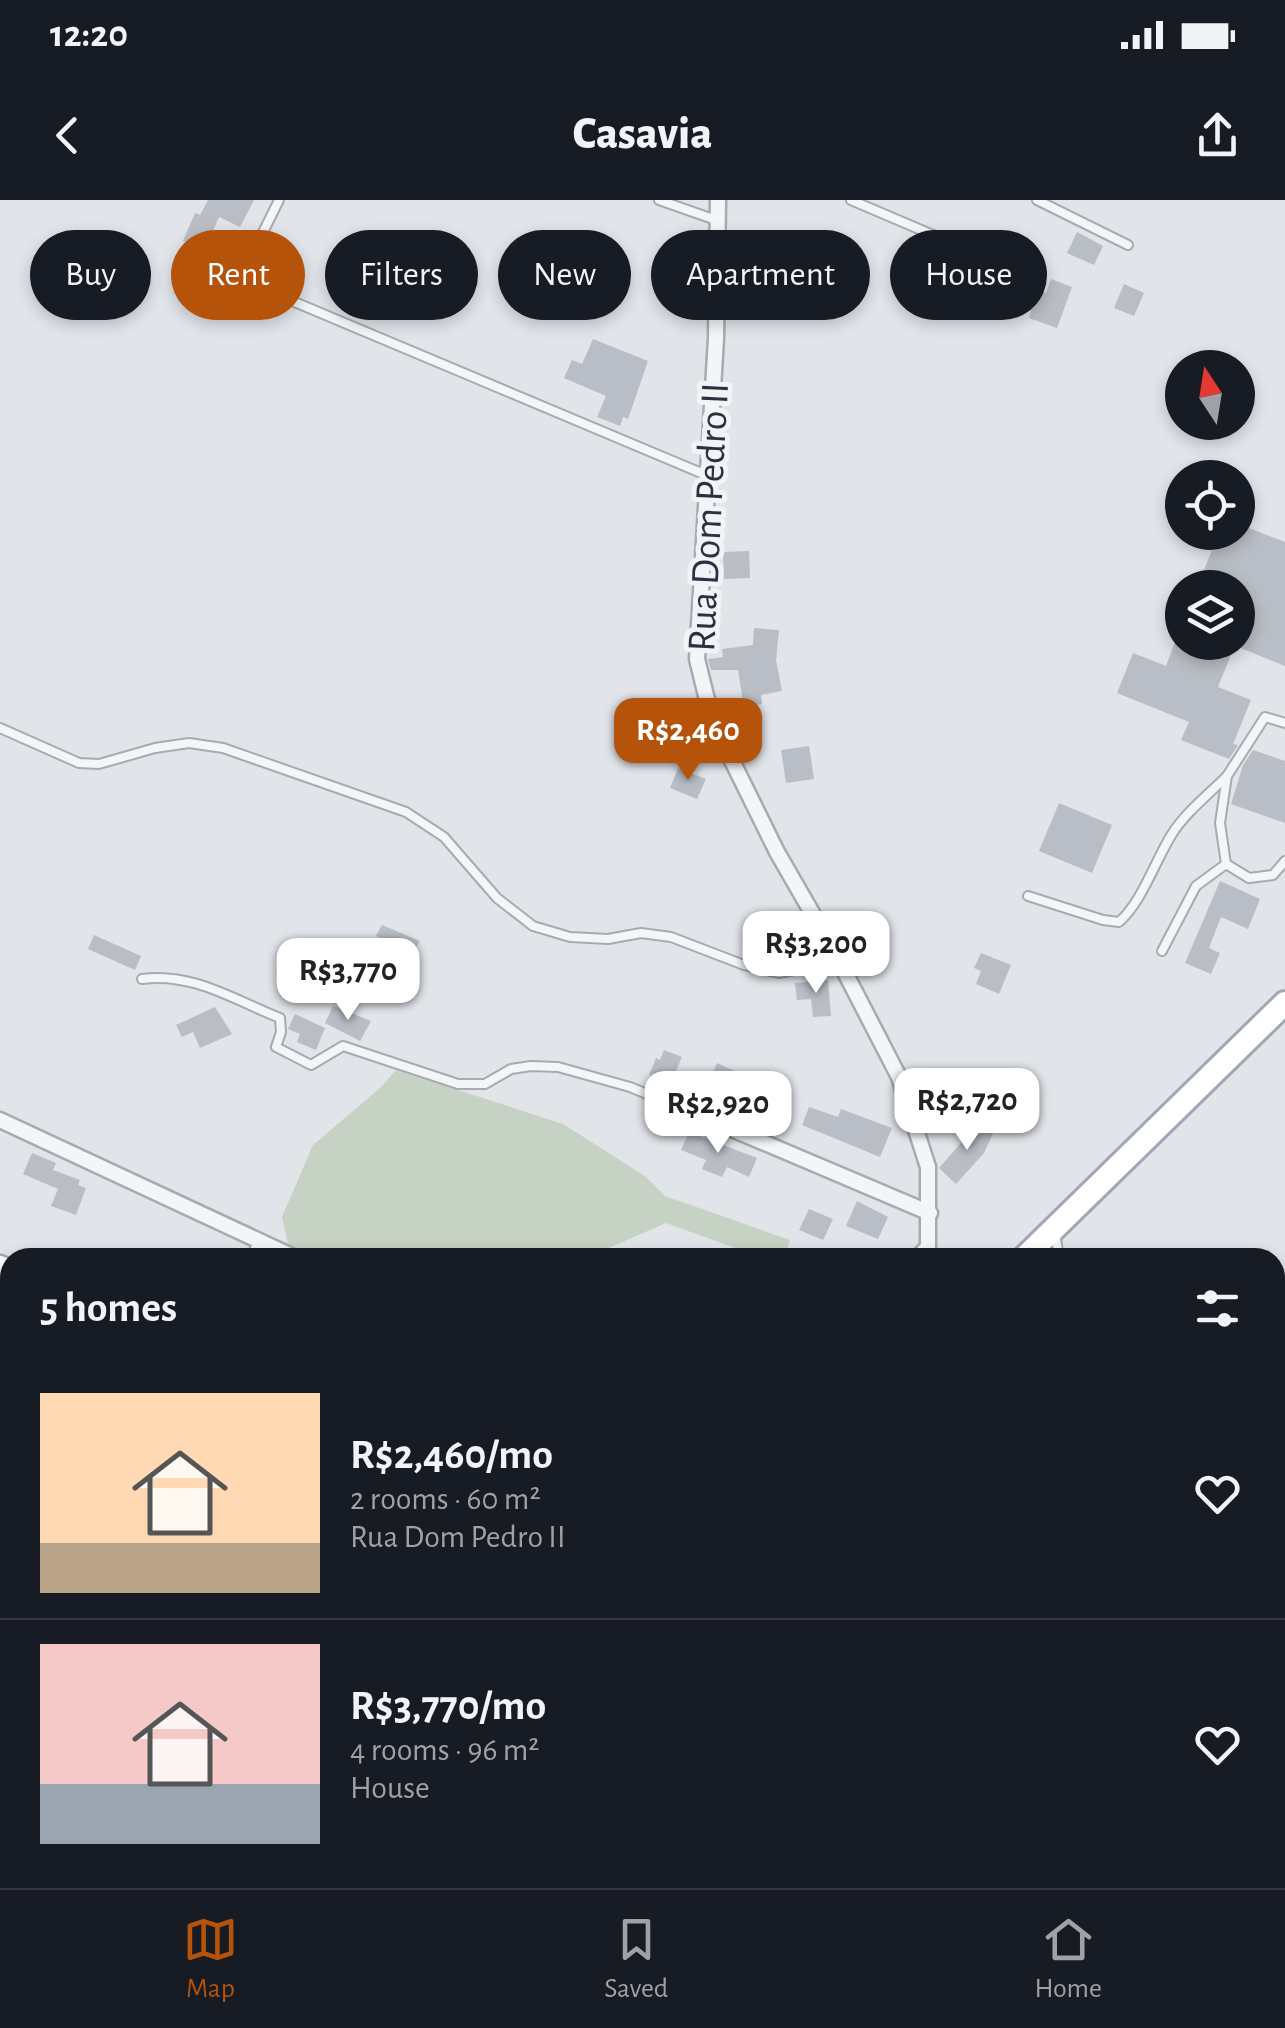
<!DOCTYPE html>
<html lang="en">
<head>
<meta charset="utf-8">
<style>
  :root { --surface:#171b24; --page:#242831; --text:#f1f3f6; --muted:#9ea1a6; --line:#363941; --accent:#b45309 }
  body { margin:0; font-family:"Alegreya Sans",sans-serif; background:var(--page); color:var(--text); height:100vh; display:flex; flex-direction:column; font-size:38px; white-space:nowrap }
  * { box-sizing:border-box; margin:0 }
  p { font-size:32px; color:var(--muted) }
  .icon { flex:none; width:55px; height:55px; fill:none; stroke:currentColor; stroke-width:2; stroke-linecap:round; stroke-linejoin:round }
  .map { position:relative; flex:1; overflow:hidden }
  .panel { position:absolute; left:0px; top:1048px; width:1285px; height:642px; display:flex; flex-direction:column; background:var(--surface); border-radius:30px 30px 0 0; box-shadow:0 5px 15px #0003 }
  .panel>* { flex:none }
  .banner { position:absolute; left:30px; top:30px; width:1225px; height:90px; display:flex; gap:20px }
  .needle { width:65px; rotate:348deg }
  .fabs { position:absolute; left:1165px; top:150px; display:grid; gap:20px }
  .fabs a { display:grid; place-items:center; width:90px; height:90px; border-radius:50%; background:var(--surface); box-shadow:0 5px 15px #0003; font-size:50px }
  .price { position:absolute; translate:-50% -85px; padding:0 22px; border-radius:20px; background:#fff; color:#222; font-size:32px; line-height:65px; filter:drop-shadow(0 2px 5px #0008) }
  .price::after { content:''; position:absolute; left:50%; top:60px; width:30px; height:22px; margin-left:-15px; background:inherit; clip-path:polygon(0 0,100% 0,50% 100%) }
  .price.current { background:var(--accent); color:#fff }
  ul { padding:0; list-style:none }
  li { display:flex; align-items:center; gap:30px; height:250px; padding:0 40px }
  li+li { border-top:2px solid var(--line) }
  li span { display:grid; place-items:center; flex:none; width:280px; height:200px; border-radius:0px; color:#555 }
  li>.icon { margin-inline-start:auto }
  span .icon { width:120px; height:120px; fill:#fffc; stroke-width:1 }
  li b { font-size:42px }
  h2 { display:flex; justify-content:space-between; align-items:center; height:120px; padding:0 40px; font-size:42px }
  .chip { padding:0 35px; border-radius:45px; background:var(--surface); box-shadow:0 5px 15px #0003; font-size:35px; line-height:90px }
  .chip.current { background:var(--accent); color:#fff }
  .status { display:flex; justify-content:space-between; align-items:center; height:70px; padding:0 50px; background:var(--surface); direction:ltr }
  .status svg { height:28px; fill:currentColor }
  header { display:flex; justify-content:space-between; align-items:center; height:130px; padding:0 40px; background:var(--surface); font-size:45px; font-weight:800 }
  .dock { display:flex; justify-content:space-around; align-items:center; height:140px; border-top:2px solid var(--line); background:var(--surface); font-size:28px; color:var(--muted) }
  .dock a { display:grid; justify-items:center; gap:5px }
  .dock .current { color:var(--accent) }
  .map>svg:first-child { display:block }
  .green { fill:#c6d2c3 }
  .building { fill:#b9bdc5 }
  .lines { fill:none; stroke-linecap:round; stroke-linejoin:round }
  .lane-casing { stroke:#a6abb3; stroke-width:12 }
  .street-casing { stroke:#a6abb3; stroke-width:19 }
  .secondary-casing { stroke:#a6abb3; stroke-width:25 }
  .primary-casing { stroke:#a1a8b4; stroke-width:28 }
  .lane { stroke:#f4f5f7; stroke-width:8 }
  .street { stroke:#f4f5f7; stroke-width:14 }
  .secondary { stroke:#fff; stroke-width:20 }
  .primary { stroke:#fff; stroke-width:22 }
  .labels { text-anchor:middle; stroke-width:10; stroke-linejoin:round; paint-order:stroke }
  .street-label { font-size:40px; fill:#2a3140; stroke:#f1f3f6 }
</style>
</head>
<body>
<div class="status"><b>12:20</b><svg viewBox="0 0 49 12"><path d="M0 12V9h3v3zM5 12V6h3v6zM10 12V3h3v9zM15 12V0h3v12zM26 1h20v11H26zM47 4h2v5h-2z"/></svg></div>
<header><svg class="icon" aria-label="back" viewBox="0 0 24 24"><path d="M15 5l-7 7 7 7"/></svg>Casavia<svg class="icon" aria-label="share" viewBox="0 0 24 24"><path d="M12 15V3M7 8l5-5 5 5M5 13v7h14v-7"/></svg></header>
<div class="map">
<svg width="1285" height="1688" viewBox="0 0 1285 1688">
  <rect width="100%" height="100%" fill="#e1e4e9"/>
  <path class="green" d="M396,870L563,924L645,976L665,996L790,1040L785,1057H760L666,1023L588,1057L313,1058L289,1048L282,1017L313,945L380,888Z"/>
  <g class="building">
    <path d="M208,0H254L240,27L219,17L203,55L227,66L220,82L246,93L240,108L174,80L189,43L183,41L195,13L200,15Z"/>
    <path d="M1077,32L1103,46L1094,65L1067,53Z"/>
    <path d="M965,57L983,64L976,85L988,89L983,104L953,96Z"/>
    <path d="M1051,79L1072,87L1057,128L1029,118L1031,111L1007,102L1014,82L1046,93Z"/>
    <path d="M1124,84L1144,93L1134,116L1114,108Z"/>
    <path d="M593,139L648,161L628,219L623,217L620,226L597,217L606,196L564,178L572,160L582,164Z"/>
    <path d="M1238,324L1285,342V466L1238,447V388H1197L1219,332H1238Z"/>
    <path d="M749,351L750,378L724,379L723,352Z"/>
    <path d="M754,428L779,430L776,460L782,491L761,495L762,504L744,507L738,470H711L708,459L723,457L722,449L753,445Z"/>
    <path d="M1175,442H1236L1218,487L1251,500L1233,544L1238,545L1229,559L1181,540L1189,522L1117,493L1133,453L1166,466Z"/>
    <path d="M809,546L814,579L786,583L781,550Z"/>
    <path d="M1253,550L1285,561V623L1231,604L1243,565Z"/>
    <path d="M678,568L706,579L697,599L670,588Z"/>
    <path d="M1059,603L1112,625L1092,673L1039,651Z"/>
    <path d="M1220,681L1260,699L1248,729L1221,717L1209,748L1220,753L1211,774L1185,763Z"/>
    <path d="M382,725L420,741L412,755L376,736Z"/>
    <path d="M94,735L141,756L135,770L88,749Z"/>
    <path d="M981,753L1011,765L999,794L976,784L981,771L974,768Z"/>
    <path d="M828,780L831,816L813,817L811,799L797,800L795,783Z"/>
    <path d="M333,806L371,821L360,841L325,823Z"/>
    <path d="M215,807L232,834L200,848L193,832L182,837L176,825Z"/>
    <path d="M295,814L325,828L316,850L297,842L300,834L288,829Z"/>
    <path d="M664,850L682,857L670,885L649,875L656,858L660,860Z"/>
    <path d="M717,863L774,889L765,910L726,898L724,903L696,890L702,876L710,879Z"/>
    <path d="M809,907L838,917L841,909L892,928L880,957L802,925Z"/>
    <path d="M973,922L994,931L984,953L956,984L939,968L968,935Z"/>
    <path d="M689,932L757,958L749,977L727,967L722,977L702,969L706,960L681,950Z"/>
    <path d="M32,953L56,963L53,970L80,980L78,985L86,988L76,1015L51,1006L58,989L23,974Z"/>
    <path d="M857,1001L888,1017L878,1039L846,1026Z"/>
    <path d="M809,1009L833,1019L823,1040L799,1030Z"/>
  </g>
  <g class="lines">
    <defs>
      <g id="lane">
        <path d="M279,0L240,79L706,275"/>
        <path d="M659,0L716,20"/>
        <path d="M851,0L994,61"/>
        <path d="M1037,0L1128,45"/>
        <path d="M1285,523L1265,517L1227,576L1220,623L1226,664L1249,678L1273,675L1285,661"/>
        <path d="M0,528L79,563L99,564L155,548L189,543L223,548L406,612L444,637L497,698L533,726L570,737L608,739L641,733L671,737L744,765L779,773L813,766L834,751"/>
        <path d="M1028,696L1103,720L1119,722C1142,702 1155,661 1172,634C1185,613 1209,594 1227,576"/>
        <path d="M1162,751L1196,686L1226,664"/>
        <path d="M142,779C193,772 234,800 280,818L281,832L276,847L311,865L343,846L458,884H485L511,869L531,866L558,867L630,887L705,918"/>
        <path d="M1055,1032L1059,1058"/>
        <path d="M251,1058L258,1041"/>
      </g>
      <g id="street">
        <path d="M718,0L716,138L697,459L712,520L777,652L834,751L899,877L928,967V1047L917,1058"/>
        <path d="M706,918L930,1013"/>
        <path d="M0,920L296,1058"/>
        <path d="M1275,1413L1285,1417"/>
        <path d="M1275,1572L1285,1576"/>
        <path d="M1113,1680L1132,1688"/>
        <path d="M336,1688L343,1680"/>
        <path d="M460,1688L466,1680"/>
      </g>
      <g id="secondary">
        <path d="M0,1066L10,1071"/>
        <path d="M795,1688L799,1680"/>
      </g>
      <g id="primary">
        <path d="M1024,1058L1285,803"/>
        <path d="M408,1688L415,1680"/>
      </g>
    </defs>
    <use href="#lane" class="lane-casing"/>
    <use href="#street" class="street-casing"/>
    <use href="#secondary" class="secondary-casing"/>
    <use href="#primary" class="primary-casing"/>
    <use href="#lane" class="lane"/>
    <use href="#street" class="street"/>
    <use href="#secondary" class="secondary"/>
    <use href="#primary" class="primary"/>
  </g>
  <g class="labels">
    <g class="street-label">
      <text transform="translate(707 317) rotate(-87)" y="14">Rua Dom Pedro II</text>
    </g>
  </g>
</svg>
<div class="fabs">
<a><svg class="needle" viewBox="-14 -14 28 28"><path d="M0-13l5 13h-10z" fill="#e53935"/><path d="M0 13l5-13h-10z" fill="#9ea1a6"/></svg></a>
<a><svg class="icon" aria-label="locate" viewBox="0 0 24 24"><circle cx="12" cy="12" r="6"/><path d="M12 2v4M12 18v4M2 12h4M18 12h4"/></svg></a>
<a><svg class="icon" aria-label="layers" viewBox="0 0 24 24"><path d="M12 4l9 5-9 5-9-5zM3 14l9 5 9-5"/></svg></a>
</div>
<b class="price current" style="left:688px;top:583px">R$2,460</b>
<b class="price" style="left:816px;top:796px">R$3,200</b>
<b class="price" style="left:348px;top:823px">R$3,770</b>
<b class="price" style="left:967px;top:953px">R$2,720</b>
<b class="price" style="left:718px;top:956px">R$2,920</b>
<div class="banner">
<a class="chip">Buy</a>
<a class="chip current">Rent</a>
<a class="chip">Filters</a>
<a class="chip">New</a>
<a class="chip">Apartment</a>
<a class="chip">House</a>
</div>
<section class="panel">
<h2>5 homes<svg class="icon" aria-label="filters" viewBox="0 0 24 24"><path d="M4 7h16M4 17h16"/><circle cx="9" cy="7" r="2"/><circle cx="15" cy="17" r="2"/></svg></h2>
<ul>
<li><span style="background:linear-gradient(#ffd9b3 75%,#b9a48a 0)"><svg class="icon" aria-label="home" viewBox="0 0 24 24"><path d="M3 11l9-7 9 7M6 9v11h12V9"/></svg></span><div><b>R$2,460/mo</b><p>2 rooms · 60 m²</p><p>Rua Dom Pedro II</p></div><svg class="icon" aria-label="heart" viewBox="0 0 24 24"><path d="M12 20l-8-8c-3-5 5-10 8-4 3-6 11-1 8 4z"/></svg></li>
<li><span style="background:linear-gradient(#f6c9c9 70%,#9aa5b1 0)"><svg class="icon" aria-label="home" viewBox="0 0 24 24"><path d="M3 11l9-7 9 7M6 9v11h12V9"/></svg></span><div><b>R$3,770/mo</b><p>4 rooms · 96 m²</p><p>House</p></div><svg class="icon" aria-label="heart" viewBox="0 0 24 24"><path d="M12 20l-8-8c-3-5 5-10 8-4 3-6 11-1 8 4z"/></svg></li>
</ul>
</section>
</div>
<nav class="dock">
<a class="current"><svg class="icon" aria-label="map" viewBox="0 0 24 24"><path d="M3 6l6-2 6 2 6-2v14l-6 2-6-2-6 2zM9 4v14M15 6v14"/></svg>Map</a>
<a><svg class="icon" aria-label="saved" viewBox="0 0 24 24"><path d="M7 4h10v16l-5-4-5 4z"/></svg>Saved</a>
<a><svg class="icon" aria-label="home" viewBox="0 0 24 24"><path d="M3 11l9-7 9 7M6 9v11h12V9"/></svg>Home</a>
</nav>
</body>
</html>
